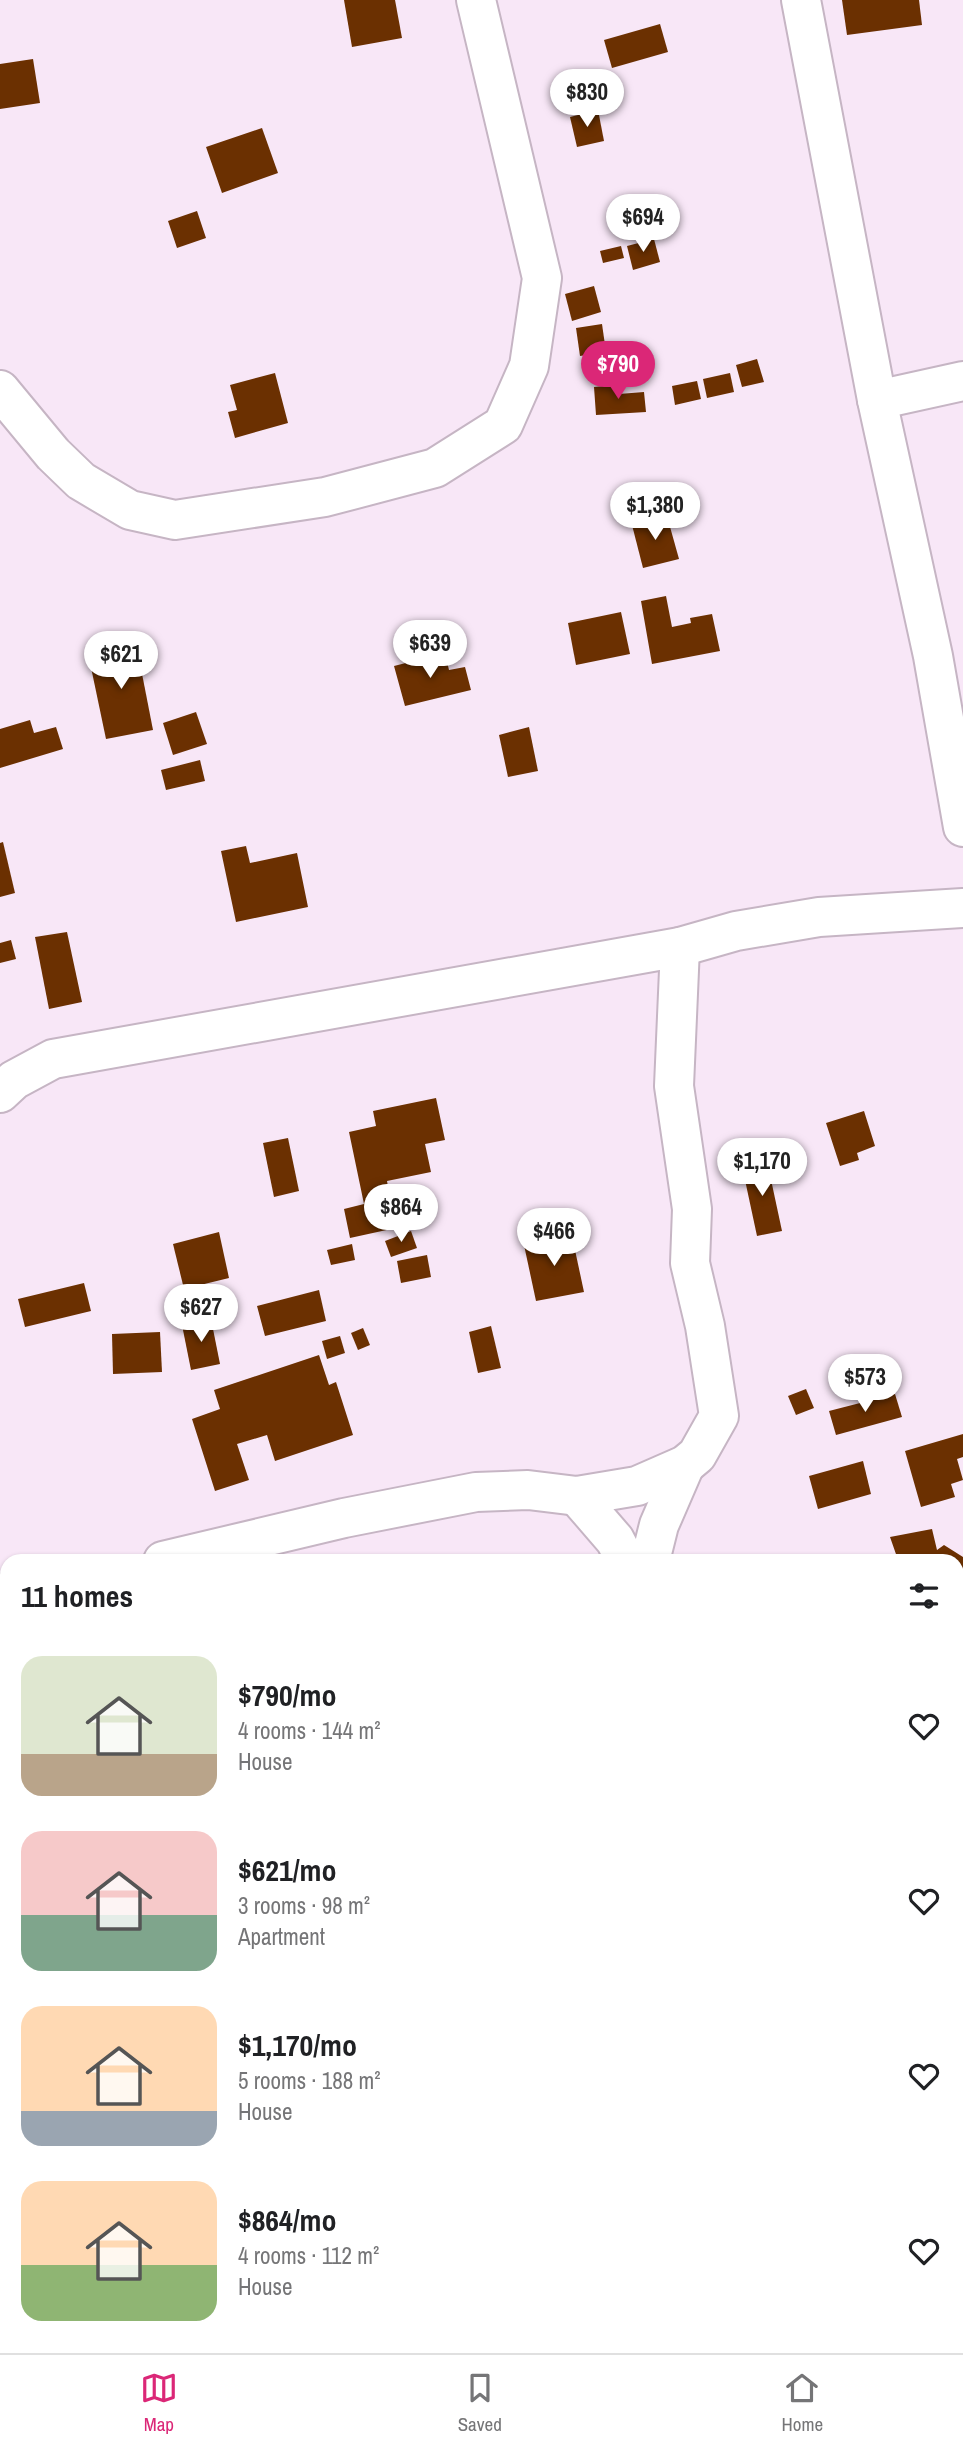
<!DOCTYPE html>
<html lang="en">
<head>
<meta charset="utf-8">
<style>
  :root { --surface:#fff; --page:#f2f2f2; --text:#202124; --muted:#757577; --line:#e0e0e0; --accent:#db2777 }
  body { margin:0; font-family:"Archivo Narrow",sans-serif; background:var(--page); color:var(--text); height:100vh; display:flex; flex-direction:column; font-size:26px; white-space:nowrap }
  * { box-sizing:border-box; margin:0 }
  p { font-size:23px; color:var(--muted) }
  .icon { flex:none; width:38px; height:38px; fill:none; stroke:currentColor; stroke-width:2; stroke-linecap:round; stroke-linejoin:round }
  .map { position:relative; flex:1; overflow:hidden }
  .side { position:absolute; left:0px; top:1554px; width:964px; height:800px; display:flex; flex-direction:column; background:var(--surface); border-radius:21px 21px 0 0; box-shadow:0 2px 5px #0004 }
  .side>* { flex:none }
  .price { position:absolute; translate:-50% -60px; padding:0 16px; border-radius:24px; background:#fff; color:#222; font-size:23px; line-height:46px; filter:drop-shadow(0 2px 4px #0008) }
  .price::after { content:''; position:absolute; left:50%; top:42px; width:21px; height:16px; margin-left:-10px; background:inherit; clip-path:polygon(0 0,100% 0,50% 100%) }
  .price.on { background:var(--accent); color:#fff }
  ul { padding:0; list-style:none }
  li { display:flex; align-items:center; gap:21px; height:175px; padding:0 21px }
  li span { display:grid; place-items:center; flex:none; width:196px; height:140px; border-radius:21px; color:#555 }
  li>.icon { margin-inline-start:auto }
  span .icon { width:84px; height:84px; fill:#fffc; stroke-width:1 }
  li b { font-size:30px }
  h2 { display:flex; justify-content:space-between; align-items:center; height:84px; padding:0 21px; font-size:30px }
  .menu { display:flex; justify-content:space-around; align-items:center; height:98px; border-top:2px solid var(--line); background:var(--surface); font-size:19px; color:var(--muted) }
  .menu a { display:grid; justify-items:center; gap:4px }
  .menu .on { color:var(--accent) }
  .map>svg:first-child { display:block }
  .building { fill:#6b3001 }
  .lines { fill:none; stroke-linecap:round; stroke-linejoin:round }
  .street-casing { stroke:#c6b5c4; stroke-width:42 }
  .path { stroke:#a194a0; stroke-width:4.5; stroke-dasharray:2 5; stroke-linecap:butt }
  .street { stroke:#fff; stroke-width:38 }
</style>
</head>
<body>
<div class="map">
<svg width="963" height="2353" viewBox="0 0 963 2353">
  <rect width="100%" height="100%" fill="#f8e7f7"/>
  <g class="building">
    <path d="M344,0H395L402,38L352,47Z"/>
    <path d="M842,0H919L922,25L847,35Z"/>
    <path d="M660,24L668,52L612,68L604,40Z"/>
    <path d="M33,59L40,103L0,109V64Z"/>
    <path d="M598,110L604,141L577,147L570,117Z"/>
    <path d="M262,128L278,173L222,193L206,147Z"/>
    <path d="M644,199L652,223L625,232L617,207Z"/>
    <path d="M197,211L206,238L177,248L168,221Z"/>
    <path d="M654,239L660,262L633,270L627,246Z"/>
    <path d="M621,246L624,258L603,263L600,251Z"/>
    <path d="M594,286L601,312L572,321L565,294Z"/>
    <path d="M602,324L606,352L580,356L576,328Z"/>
    <path d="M757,359L764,382L742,387L736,365Z"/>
    <path d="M275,373L288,423L235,438L228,412L237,410L230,385Z"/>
    <path d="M730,373L734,392L707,398L703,379Z"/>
    <path d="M697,381L701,399L675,405L672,386Z"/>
    <path d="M618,385L619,394L644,392L646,412L596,415L594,387Z"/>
    <path d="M667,516L679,559L643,568L632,525Z"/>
    <path d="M666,596L672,627L691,623L690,618L712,614L720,651L652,664L641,601Z"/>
    <path d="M621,612L630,654L576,665L568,623Z"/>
    <path d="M136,643L153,730L106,739L88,653Z"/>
    <path d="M445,653L449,670L465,667L471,690L405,706L394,666Z"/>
    <path d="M196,712L207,744L173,755L163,723Z"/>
    <path d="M30,720L34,733L56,727L63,749L0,768V729Z"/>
    <path d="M529,727L538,771L508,777L499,735Z"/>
    <path d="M200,760L205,781L166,790L161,770Z"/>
    <path d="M3,842L15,893L0,897V843Z"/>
    <path d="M246,846L250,863L297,853L308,907L236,922L221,851Z"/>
    <path d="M67,932L82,1002L49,1009L35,937Z"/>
    <path d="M11,940L16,959L0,963V943Z"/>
    <path d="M436,1098L445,1140L425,1144L431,1172L387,1181L391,1203L417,1197L423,1222L350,1238L344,1209L364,1204L349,1132L376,1126L373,1111Z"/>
    <path d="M864,1111L875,1146L857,1153L859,1160L840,1166L826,1123Z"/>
    <path d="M288,1138L299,1191L274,1197L263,1143Z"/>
    <path d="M767,1161L782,1231L757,1236L742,1166Z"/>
    <path d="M411,1231L417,1248L391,1257L385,1241Z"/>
    <path d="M219,1232L229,1278L184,1289L173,1244Z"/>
    <path d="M572,1236L584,1292L536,1301L524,1245Z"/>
    <path d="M352,1244L355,1260L331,1265L327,1250Z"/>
    <path d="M427,1255L431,1277L401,1283L397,1261Z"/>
    <path d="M84,1283L91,1311L25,1327L18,1299Z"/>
    <path d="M319,1290L326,1321L265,1336L257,1306Z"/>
    <path d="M211,1319L220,1364L191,1370L182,1325Z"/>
    <path d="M491,1326L501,1368L478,1373L469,1332Z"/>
    <path d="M363,1328L370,1345L358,1350L351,1333Z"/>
    <path d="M160,1332L162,1372L113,1374L112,1334Z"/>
    <path d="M340,1336L345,1353L327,1359L322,1341Z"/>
    <path d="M319,1355L329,1385L336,1382L353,1435L275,1461L267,1435L237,1444L249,1480L215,1491L192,1419L220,1409L214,1390Z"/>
    <path d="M806,1389L814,1408L796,1415L788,1396Z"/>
    <path d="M895,1394L902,1417L836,1435L829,1411Z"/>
    <path d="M963,1434V1457L957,1459L963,1480L951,1484L955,1497L921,1507L905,1451Z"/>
    <path d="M863,1461L871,1494L818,1509L809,1476Z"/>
    <path d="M932,1529L937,1550L944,1545L963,1557V1636L957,1637V1561H886L897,1557L890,1537Z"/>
    <path d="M963,1882V1910L957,1912V1884Z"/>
    <path d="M7,2134V2175L0,2184V2144Z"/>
    <path d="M758,2347H870L867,2353H768L758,2349Z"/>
  </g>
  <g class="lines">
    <defs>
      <g id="street">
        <path d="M801,0L877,400L933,656L963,827"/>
        <path d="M0,390L53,454L81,481L130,510L175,520L325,497L435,468L503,425L529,366L542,278L476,0"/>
        <path d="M877,400L963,381"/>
        <path d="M0,1093L14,1080L53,1059L680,947L736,931L819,917L963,908"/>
        <path d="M577,1496L615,1540L626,1561"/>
        <path d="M163,1561L344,1518L476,1492L528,1490L577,1496L637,1486L685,1465L697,1455L719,1416L705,1326L690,1263L692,1209L674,1086L680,947"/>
        <path d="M650,1561L659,1525L685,1465"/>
        <path d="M0,1594L7,1593"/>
        <path d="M957,1783L963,1782"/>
        <path d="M0,1958L7,1957"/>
        <path d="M142,2347L144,2353"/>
        <path d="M665,2353L666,2347"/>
      </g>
    </defs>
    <use href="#street" class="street-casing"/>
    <g class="path">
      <path d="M0,1678L7,1730"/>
      <path d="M957,2185L963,2187"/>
    </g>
    <use href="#street" class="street"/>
  </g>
</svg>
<b class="price" style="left:587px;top:129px">$830</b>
<b class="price" style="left:643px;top:254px">$694</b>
<b class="price on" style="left:618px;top:401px">$790</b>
<b class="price" style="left:655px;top:542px">$1,380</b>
<b class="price" style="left:430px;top:680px">$639</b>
<b class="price" style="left:121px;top:691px">$621</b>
<b class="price" style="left:762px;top:1198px">$1,170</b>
<b class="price" style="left:401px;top:1244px">$864</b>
<b class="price" style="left:554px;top:1268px">$466</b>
<b class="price" style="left:201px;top:1344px">$627</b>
<b class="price" style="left:865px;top:1414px">$573</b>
<section class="side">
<h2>11 homes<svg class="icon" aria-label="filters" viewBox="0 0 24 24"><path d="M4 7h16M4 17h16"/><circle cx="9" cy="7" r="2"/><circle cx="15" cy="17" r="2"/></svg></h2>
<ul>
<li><span style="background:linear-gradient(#dfe7d0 70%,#b9a48a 0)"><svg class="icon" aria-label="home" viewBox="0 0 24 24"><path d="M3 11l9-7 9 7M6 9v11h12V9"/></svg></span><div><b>$790/mo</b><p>4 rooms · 144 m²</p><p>House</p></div><svg class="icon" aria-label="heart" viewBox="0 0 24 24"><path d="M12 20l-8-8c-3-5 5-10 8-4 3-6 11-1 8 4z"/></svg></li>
<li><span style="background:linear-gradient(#f6c9c9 60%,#7fa58c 0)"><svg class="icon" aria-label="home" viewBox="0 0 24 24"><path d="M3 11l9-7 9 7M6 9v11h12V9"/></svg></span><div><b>$621/mo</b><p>3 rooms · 98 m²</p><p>Apartment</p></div><svg class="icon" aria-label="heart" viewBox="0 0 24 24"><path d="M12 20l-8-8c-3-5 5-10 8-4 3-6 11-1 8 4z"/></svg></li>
<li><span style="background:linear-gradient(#ffd9b3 75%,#9aa5b1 0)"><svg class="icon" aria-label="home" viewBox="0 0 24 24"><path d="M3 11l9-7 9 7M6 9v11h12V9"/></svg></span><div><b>$1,170/mo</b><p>5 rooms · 188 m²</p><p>House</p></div><svg class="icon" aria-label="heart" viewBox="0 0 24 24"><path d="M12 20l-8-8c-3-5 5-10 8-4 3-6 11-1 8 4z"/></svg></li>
<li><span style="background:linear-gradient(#ffd9b3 60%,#8fb573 0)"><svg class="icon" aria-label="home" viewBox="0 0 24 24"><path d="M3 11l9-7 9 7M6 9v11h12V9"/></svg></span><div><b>$864/mo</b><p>4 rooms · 112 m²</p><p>House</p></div><svg class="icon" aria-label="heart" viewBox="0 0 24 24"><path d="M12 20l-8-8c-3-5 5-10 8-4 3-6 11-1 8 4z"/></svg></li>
</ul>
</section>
</div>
<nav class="menu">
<a class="on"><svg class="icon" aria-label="map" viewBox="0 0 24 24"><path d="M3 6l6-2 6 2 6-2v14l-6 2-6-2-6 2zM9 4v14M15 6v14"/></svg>Map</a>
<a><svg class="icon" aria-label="saved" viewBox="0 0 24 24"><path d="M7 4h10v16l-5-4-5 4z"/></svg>Saved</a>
<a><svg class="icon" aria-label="home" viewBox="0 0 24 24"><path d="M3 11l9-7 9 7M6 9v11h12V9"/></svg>Home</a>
</nav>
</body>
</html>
